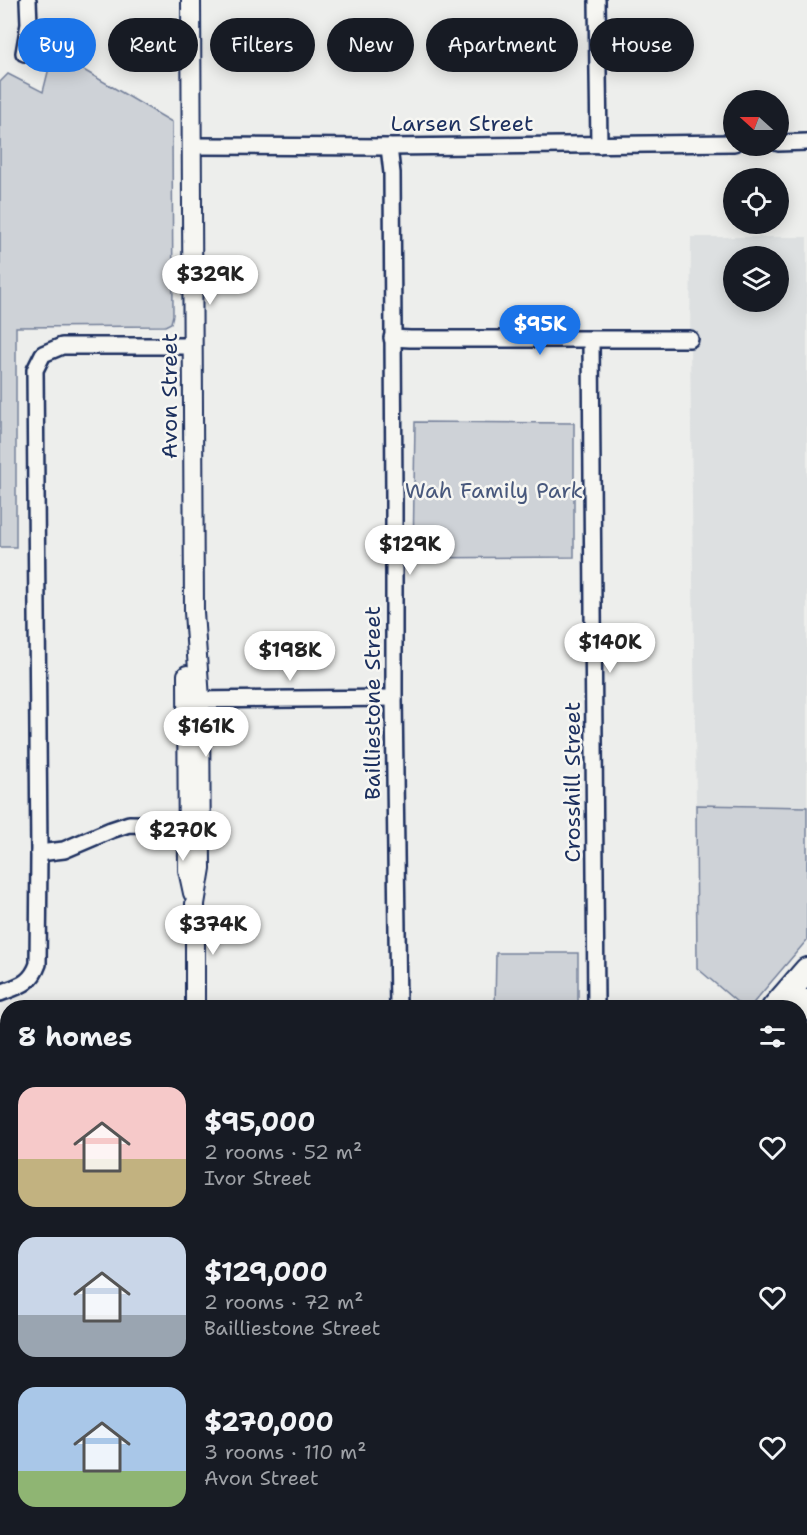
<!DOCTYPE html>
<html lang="en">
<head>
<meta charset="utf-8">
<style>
  :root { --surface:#171b24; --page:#20242c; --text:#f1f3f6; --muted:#9ea1a6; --accent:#1a73e8 }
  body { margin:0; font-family:"Shantell Sans",sans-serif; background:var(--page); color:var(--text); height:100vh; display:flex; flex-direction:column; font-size:22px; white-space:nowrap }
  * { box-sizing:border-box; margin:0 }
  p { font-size:20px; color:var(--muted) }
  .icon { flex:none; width:33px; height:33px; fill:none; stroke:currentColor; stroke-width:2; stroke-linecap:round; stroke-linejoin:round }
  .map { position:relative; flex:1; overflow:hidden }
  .panel { position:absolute; left:0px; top:1000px; width:807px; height:536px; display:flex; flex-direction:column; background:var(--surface); border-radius:24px 24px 0 0; box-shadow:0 3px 15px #0003 }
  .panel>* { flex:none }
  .banner { position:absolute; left:18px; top:18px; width:771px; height:54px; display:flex; gap:12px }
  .needle { width:39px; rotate:291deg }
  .buttons { position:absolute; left:723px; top:90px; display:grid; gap:12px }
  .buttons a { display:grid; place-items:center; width:66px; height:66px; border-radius:50%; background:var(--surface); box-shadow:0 3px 15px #0003; font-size:30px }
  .price { position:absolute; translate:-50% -51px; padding:0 14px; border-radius:21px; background:#fff; color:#222; font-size:20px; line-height:39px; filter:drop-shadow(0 2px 3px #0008) }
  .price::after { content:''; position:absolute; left:50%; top:36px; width:18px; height:14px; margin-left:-9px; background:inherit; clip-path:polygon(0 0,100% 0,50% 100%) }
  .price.on { background:var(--accent); color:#fff }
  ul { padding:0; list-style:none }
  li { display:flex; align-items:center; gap:18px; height:150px; padding:0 18px }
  li span { display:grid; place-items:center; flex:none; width:168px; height:120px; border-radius:18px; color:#555 }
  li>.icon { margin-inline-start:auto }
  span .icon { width:72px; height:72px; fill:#fffc; stroke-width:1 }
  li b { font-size:26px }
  h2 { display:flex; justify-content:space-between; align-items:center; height:72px; padding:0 18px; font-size:26px }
  .chip { padding:0 21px; border-radius:27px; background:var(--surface); box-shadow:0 3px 15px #0003; font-size:21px; line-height:54px }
  .chip.on { background:var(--accent); color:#fff }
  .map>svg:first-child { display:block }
  .built { fill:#dde0e1; fill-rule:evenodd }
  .green { fill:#ced2d7; stroke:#74809a; stroke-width:1.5 }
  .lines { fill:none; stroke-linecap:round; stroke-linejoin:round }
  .minor-casing { stroke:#1b2f5e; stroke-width:20 }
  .tertiary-casing { stroke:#1b2f5e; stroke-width:22 }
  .primary-casing { stroke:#1b2f5e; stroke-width:28 }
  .minor { stroke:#f6f6f2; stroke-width:15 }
  .tertiary { stroke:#f6f6f2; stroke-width:18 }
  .primary { stroke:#f6f6f2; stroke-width:24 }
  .labels { text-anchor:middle; stroke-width:5; stroke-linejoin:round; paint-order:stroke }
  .street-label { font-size:22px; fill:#1b2f5e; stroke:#f6f6f2 }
  .park-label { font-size:22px; fill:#48587c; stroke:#f6f6f2 }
</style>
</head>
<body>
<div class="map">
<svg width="807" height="1535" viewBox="0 0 807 1535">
  <rect width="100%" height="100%" fill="#edeeec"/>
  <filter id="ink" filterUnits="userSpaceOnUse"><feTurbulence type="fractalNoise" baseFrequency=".0167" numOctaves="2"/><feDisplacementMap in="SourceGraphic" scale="12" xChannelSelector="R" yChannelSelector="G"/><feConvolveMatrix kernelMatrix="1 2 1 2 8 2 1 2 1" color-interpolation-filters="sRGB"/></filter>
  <g filter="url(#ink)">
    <path class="built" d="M691,237H807V807L696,805L690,347ZM734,256H778V302H734Z"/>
    <g class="green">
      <path d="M53,52L172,122L173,315L171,323L165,326L16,327V547H0V82L8,74L43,92Z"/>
      <path d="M415,422L574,423V557L413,558Z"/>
      <path d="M696,805L807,807V940L749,1008H744L697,968Z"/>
      <path d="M496,953H578V1008H495Z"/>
    </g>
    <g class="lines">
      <defs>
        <g id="minor">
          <path d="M597,0L599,145"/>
          <path d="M24,53L29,24L28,0"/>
          <path d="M778,143L807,142"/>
          <path d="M191,146L389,147L734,143"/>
          <path d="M389,147L392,173L394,497V698L398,1008"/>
          <path d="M392,338L410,339H690"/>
          <path d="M591,340L596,1008"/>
          <path d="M190,700L394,698"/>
          <path d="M39,853L64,850L111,830L129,824L187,825L198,824"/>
          <path d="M0,993C19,986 31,984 38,964L39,853L35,370L43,354L62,346H193"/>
          <path d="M0,1221L8,1224"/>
          <path d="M800,1288L807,1280"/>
          <path d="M0,1520L8,1517"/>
          <path d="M590,1535L596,1528"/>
          <path d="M801,1535L807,1528"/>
        </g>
        <g id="tertiary">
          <path d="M191,0L194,612L200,699L201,868L195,904V1008"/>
          <path d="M187,675L188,870L193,893"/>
          <path d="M200,1528V1535"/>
        </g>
        <g id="primary">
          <path d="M774,1008L807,970"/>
          <path d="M800,1011L807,1002"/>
          <path d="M330,1535L335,1528"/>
          <path d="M358,1535L363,1528"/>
        </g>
      </defs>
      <use href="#minor" class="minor-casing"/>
      <use href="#tertiary" class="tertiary-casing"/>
      <use href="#primary" class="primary-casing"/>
      <use href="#minor" class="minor"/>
      <use href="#tertiary" class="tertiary"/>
      <use href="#primary" class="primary"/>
    </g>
  </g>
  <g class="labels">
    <g class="street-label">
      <text x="462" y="131">Larsen Street</text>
      <text transform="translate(169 396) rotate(-90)" y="8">Avon Street</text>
      <text transform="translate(372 703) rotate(-90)" y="8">Bailliestone Street</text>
      <text transform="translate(572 782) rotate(-90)" y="8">Crosshill Street</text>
    </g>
    <g class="park-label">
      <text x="494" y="498">Wah Family Park</text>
    </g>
  </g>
</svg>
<div class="buttons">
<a><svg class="needle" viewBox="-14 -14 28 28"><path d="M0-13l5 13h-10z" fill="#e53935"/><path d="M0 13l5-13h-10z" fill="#9ea1a6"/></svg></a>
<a><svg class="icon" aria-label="locate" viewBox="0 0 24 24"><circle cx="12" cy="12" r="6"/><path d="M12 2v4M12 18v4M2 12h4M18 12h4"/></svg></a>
<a><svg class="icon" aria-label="layers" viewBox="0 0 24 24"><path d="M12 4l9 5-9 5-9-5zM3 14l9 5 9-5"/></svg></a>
</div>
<b class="price" style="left:210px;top:306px">$329K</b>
<b class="price on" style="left:540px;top:356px">$95K</b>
<b class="price" style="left:410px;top:576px">$129K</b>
<b class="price" style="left:610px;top:674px">$140K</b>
<b class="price" style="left:290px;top:682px">$198K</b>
<b class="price" style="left:206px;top:758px">$161K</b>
<b class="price" style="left:183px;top:862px">$270K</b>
<b class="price" style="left:213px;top:956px">$374K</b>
<div class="banner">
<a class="chip on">Buy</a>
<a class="chip">Rent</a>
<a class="chip">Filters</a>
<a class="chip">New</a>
<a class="chip">Apartment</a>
<a class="chip">House</a>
</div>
<section class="panel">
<h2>8 homes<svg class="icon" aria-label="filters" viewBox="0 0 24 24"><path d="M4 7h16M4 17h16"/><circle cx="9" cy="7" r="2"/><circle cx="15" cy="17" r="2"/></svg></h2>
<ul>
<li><span style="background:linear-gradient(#f6c9c9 60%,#c2b280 0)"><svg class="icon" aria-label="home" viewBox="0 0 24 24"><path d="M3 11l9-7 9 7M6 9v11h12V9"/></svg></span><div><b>$95,000</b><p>2 rooms · 52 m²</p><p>Ivor Street</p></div><svg class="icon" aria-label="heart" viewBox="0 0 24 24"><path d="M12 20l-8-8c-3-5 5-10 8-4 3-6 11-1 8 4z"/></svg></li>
<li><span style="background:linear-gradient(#c9d6e8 65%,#9aa5b1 0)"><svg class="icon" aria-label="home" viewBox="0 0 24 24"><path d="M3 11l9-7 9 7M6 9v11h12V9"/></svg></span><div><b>$129,000</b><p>2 rooms · 72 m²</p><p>Bailliestone Street</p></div><svg class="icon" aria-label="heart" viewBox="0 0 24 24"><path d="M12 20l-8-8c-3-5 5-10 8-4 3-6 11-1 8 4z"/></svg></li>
<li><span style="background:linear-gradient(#a9c7e8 70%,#8fb573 0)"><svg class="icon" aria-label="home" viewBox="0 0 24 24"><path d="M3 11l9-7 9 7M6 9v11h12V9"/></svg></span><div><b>$270,000</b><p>3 rooms · 110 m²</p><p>Avon Street</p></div><svg class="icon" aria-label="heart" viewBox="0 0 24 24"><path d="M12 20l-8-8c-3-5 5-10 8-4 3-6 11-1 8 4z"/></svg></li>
</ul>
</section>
</div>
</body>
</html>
